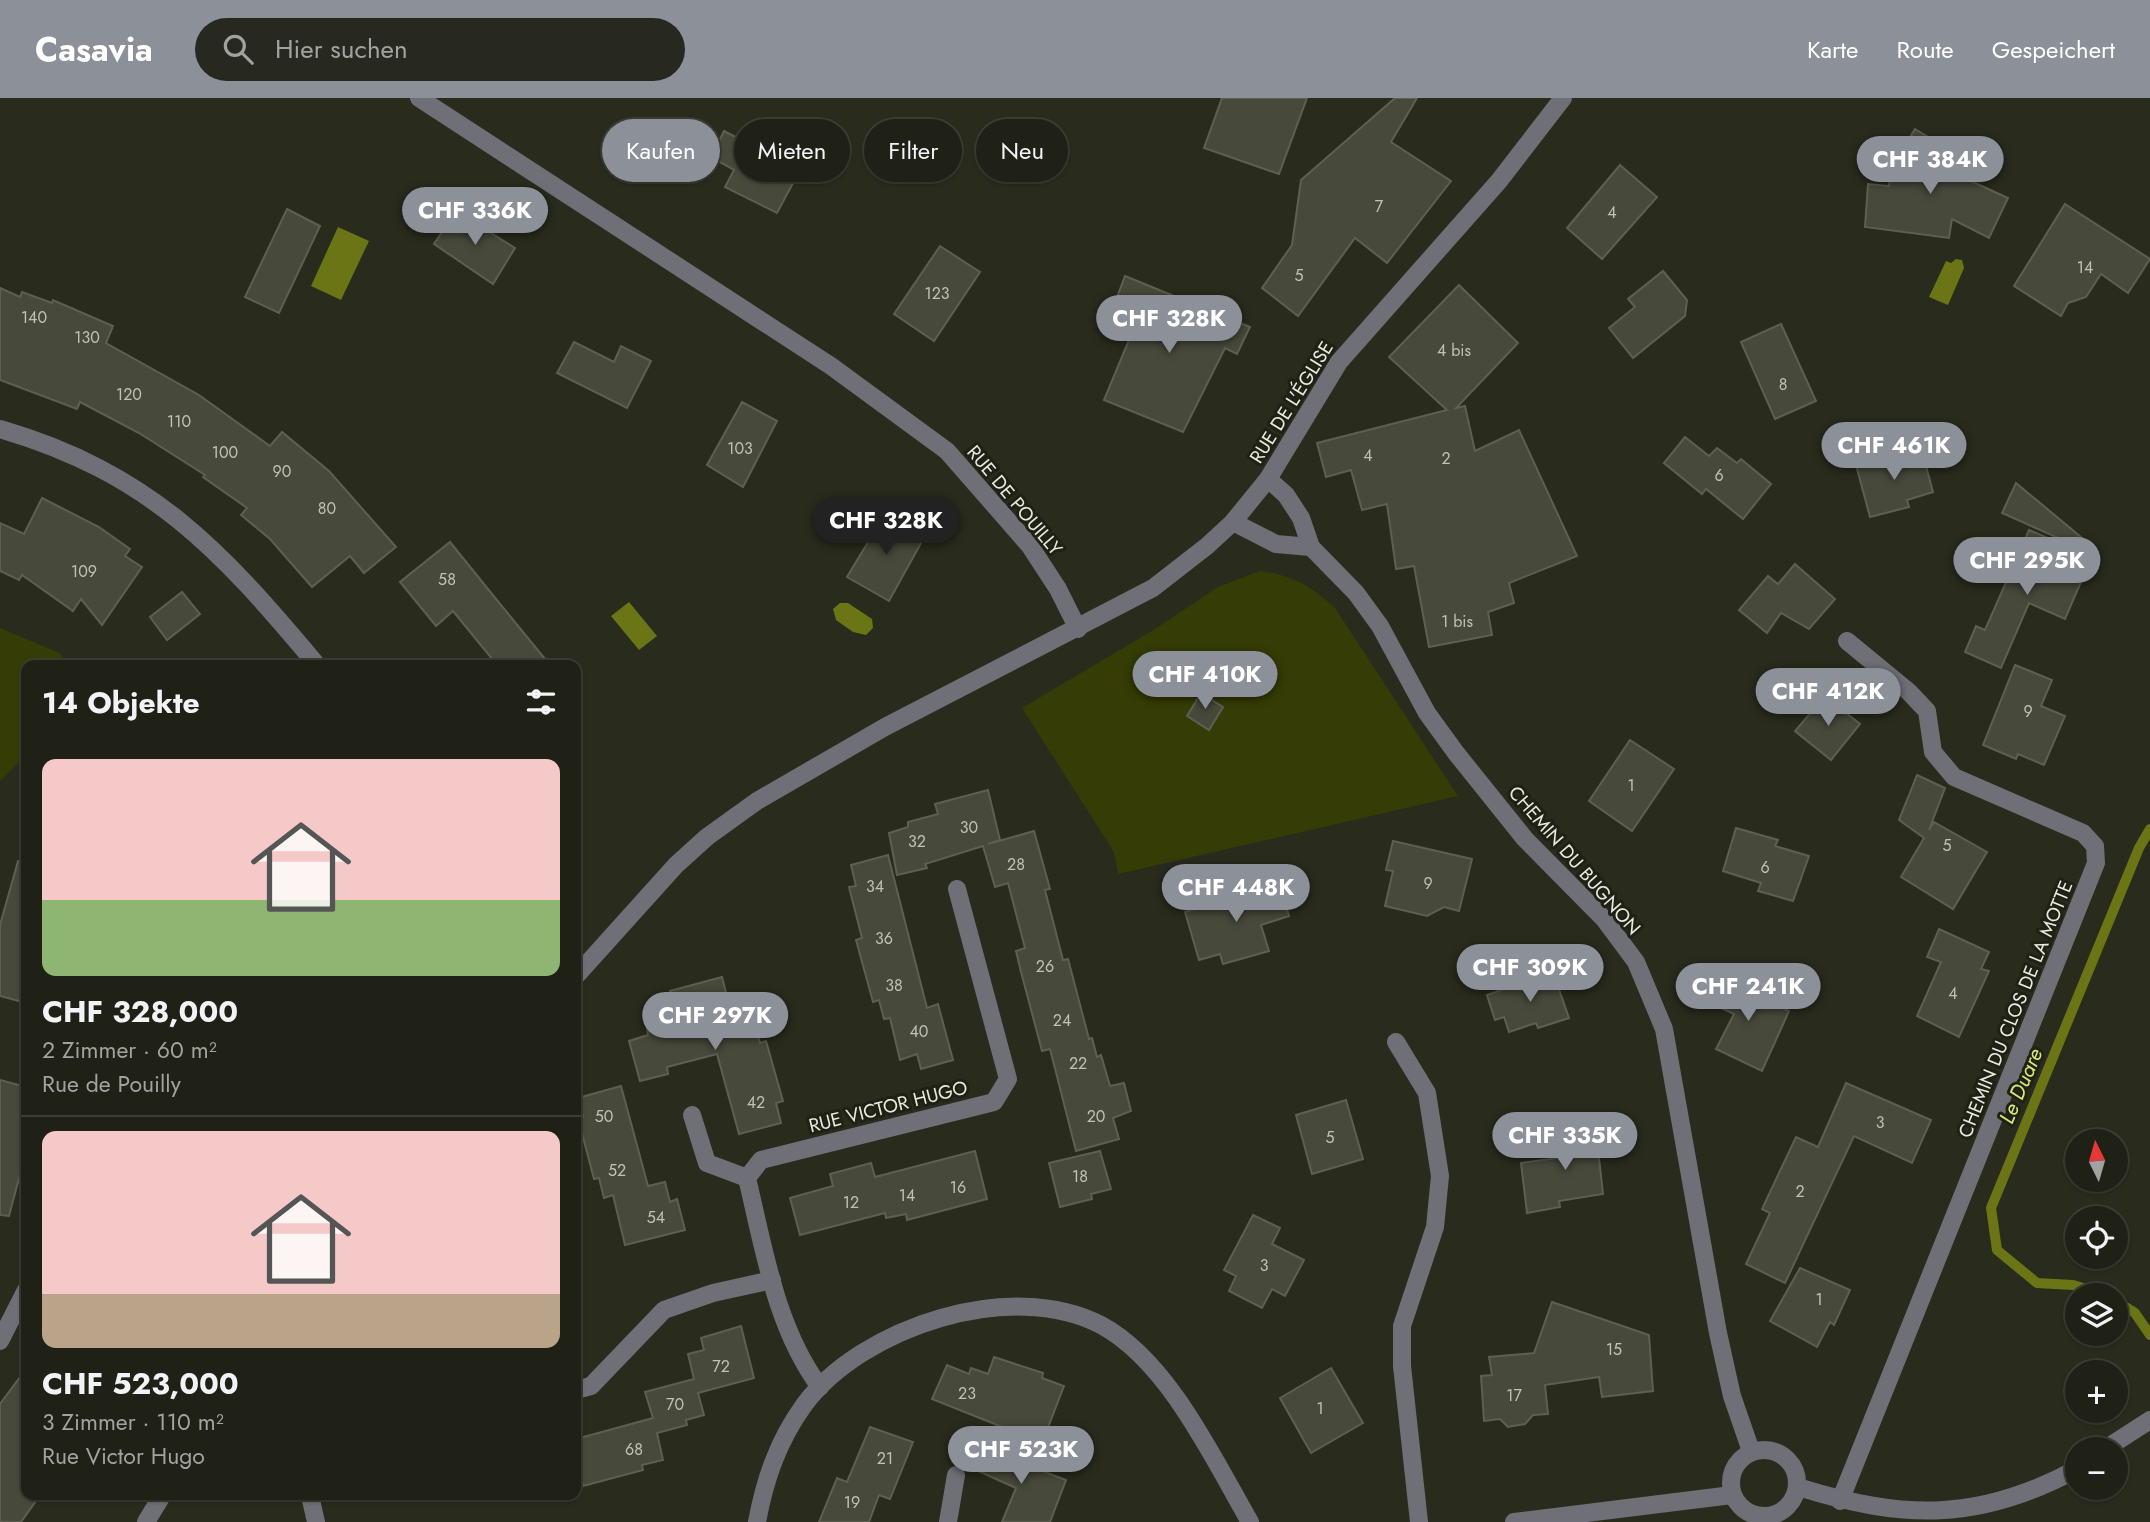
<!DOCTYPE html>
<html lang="de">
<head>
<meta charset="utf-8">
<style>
  :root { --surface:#1f2016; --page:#27281f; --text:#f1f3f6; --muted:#a1a3a1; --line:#3c3e35; --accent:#8c9099 }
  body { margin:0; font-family:Jost,sans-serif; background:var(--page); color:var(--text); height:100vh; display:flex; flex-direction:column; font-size:26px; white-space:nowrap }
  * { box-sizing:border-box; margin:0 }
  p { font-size:23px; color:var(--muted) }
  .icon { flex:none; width:38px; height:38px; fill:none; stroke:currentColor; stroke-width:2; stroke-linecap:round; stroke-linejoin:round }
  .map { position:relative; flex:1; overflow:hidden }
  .panel { position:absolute; left:21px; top:562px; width:560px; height:840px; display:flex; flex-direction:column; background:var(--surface); border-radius:14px; box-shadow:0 2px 5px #0004,0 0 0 2px var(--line) }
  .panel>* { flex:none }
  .hud { position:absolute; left:602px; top:21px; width:665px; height:63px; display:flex; gap:14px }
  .needle { width:46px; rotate:355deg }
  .controls { position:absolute; left:2065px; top:1031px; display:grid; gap:14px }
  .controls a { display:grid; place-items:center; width:63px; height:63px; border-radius:50%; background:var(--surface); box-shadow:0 2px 5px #0004,0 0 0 2px var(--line); font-size:35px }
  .price { position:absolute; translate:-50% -60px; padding:0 16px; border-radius:24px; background:var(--accent); color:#fff; font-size:23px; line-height:46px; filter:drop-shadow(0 2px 4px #0008) }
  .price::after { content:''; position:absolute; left:50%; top:42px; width:21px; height:16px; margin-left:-10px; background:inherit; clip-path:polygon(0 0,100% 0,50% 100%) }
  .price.on { background:#222; color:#fff }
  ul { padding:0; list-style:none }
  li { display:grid; align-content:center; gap:14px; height:371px; padding:0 21px }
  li+li { border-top:2px solid var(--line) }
  li span { display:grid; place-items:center; height:217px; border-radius:14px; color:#555 }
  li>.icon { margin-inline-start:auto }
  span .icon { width:126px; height:126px; fill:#fffc; stroke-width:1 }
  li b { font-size:30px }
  h2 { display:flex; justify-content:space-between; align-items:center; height:84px; padding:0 21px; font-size:30px }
  .chip { padding:0 24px; border-radius:32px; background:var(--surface); box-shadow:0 2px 5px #0004,0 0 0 2px var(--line); font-size:24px; line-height:63px }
  .chip.on { background:var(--accent); color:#fff }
  header { display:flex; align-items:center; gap:42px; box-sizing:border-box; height:98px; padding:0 35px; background:var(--accent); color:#fff }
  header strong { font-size:33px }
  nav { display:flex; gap:38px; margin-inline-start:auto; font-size:24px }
  .search { width:490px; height:63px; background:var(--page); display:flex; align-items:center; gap:18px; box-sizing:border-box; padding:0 24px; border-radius:38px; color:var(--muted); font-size:26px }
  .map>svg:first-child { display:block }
  .green { fill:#363c05 }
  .water { fill:#6b7515 }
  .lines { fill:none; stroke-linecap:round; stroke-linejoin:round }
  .stream { stroke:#6b7515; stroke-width:10 }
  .building { fill:#474a3b; stroke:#5d6051; stroke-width:2 }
  .minor { stroke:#6f7077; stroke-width:18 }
  .labels { text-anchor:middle; stroke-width:6; stroke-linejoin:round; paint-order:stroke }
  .number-label { font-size:16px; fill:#c0c1b7 }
  .street-label { font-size:19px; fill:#e8e9e0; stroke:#1f2114 }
  .water-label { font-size:21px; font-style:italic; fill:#d9e872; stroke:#1f2114 }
</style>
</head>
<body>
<header>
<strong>Casavia</strong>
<div class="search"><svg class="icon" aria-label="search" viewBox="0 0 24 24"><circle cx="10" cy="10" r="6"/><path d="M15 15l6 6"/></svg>Hier suchen</div>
<nav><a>Karte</a><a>Route</a><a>Gespeichert</a></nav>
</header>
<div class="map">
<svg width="2150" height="1424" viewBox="0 0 2150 1424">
  <rect width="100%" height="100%" fill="#292b1d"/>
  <g class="green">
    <path d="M1260,473C1292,477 1311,488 1335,510L1458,698L1118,776L1114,754L1022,610L1155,531L1218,489Z"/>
    <path d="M0,530L60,555L68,567H26V657L0,683Z"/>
  </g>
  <g class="water">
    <path d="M338,129L369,143L341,202L311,188Z"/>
    <path d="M1956,161L1962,162L1964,170L1948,207L1929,199L1946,163L1951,165Z"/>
    <path d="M629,504L657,538L639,552L611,518Z"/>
    <path d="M848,505L872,521L873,530L866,537L853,534L836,522L833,511L840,505Z"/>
  </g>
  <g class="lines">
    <g class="stream">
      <path d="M2105,1197L2073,1187L2037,1185L1997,1152L1991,1110L2139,750L2150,731"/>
      <path d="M2116,1203L2135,1215L2150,1237"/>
    </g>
  </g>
  <g class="building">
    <path d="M1222,0H1307L1279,76L1204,50Z"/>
    <path d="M1395,0H1417L1391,44L1451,83L1387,165L1355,140L1298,218L1262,190L1292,147L1301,82Z"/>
    <path d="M1915,31L1948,51L1938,68L2008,100L1989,140L1952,121L1949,140L1865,129L1868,86L1889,88L1891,71Z"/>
    <path d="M724,33L800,72L777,115L725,89L734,72L711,59Z"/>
    <path d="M1620,67L1657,99L1602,161L1567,130Z"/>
    <path d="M2065,106L2150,161L2128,195L2101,176L2086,199L2068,205L2061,218L2014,188Z"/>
    <path d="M287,111L320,128L279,215L245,199Z"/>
    <path d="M456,113L515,150L493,186L434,146Z"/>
    <path d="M940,148L980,174L934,243L894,216Z"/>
    <path d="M1663,173L1687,202L1685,218L1633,260L1609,230L1635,209L1628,201Z"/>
    <path d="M1125,178L1250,229L1237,256L1225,250L1183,334L1104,302L1141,213L1116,202Z"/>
    <path d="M1459,187L1518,245L1456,310L1465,308L1475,353L1519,332L1577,458L1509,485L1514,505L1488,514L1492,537L1429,549L1414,468L1396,471L1387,406L1362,412L1351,372L1326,379L1317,345L1447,312L1389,259Z"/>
    <path d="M0,190L20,199L22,194L52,205L53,202L113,228L106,245L199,297L270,348L282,334L329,373L396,449L364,475L350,458L312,489L270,441L241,417L247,410L203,379L205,377L139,335L80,304L77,311L0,282Z"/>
    <path d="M1781,226L1816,303L1775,321L1741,244Z"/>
    <path d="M574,244L614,264L621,248L651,263L627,310L557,275Z"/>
    <path d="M742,304L777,323L743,389L707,367Z"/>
    <path d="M1685,339L1709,358L1717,350L1737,365L1741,361L1771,386L1743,421L1706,391L1702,396L1664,365Z"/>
    <path d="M1922,353L1933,394L1907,402L1909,409L1870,419L1856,367L1896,356L1897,360Z"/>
    <path d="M2016,385L2087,444L2083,451L2002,415Z"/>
    <path d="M42,400L99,429L130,451L125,458L142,469L102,527L81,501L73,513L22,477L19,482L0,473V425L24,436Z"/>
    <path d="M885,416L925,438L889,503L847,479Z"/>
    <path d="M2029,432L2055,443L2051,451L2068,459L2064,468L2084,477L2065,521L2029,505L2001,570L1965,554L1976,528L1985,532Z"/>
    <path d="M450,444L492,496L550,567H497L453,513L436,528L400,484Z"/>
    <path d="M1795,466L1835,501L1809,531L1781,515L1767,535L1739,512L1768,478L1778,486Z"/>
    <path d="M182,494L200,516L167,542L150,519Z"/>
    <path d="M2015,567L2052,582L2041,608L2065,618L2044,667L2018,656L2016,661L1983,647Z"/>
    <path d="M1201,595L1223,609L1209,632L1187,618Z"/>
    <path d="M1825,598L1860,626L1831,662L1795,633Z"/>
    <path d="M1630,642L1674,671L1632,733L1589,703Z"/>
    <path d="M1917,677L1945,690L1929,732L1934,724L1987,754L1953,811L1901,779L1924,740L1899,722Z"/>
    <path d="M988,692L1000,742L988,746L1034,733L1050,791L1045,792L1063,862L1068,861L1089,941L1092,940L1097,959L1101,957L1110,988L1124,985L1131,1013L1113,1020L1119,1041L1076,1053L1050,951L1042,953L1021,874L1016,853L1025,850L1008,785L995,789L983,748L925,766L927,770L897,777L889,735L908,729V724L938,716L935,706Z"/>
    <path d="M1736,730L1778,742L1775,748L1809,758L1793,803L1758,793L1761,785L1723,773Z"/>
    <path d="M1393,743L1472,761L1459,813L1444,809L1427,818L1385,808L1393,773L1386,772Z"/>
    <path d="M888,757L927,910L938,906L953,962L921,971L917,956L900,962L890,920L884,921L879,902L873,904L856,842L862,840L849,789L856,788L851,767Z"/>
    <path d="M18,763L26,764V905L0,898V827Z"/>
    <path d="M1279,785L1289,818L1261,827L1269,853L1223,866L1220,856L1199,862L1185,814Z"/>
    <path d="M1939,831L1989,854L1981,871L1989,873L1959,939L1917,918L1941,864L1927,859Z"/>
    <path d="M1553,874L1569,920L1538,930L1536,925L1509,934L1504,919L1495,922L1487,897Z"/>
    <path d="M1722,876L1749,888L1746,893L1789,913L1762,973L1716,951L1734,916L1708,904Z"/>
    <path d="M722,879L735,930L755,925L760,945L766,943L783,1003L776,1005L781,1025L739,1036L717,956L667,969L668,976L640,983L629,943L648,937L647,931L678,923L670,893Z"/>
    <path d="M0,982L26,989V1054L9,1118L0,1117Z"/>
    <path d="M1846,985L1931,1022L1912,1065L1854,1038L1785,1185L1746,1166L1770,1115L1762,1111L1796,1039L1818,1049Z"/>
    <path d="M621,988L648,1088L665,1084L670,1104L677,1101L685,1132L625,1147L613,1097L604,1100L599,1080L594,1081L578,1020L583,1019L578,1000Z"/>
    <path d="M1346,1002L1363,1061L1312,1076L1296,1017Z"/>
    <path d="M1595,1024L1603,1096L1559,1103L1560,1109L1527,1115L1521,1065L1566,1059L1564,1029Z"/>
    <path d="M975,1053L987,1101L907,1122L906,1116L886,1120L885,1115L800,1137L790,1100L833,1088L830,1076L871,1065L875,1079Z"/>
    <path d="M1100,1053L1111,1091L1091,1096L1092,1101L1060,1109L1049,1065Z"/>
    <path d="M1253,1117L1280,1130L1272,1146L1304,1162L1285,1198L1272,1191L1262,1210L1229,1193L1236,1178L1224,1172Z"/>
    <path d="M1800,1170L1850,1192L1834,1227L1830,1224L1817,1249L1770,1223Z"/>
    <path d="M1552,1204L1649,1237L1653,1293L1602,1299L1599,1279L1545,1287L1548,1316L1533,1317L1525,1326L1508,1329L1500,1321L1484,1323L1481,1278L1492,1277L1489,1259L1534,1255Z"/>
    <path d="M741,1228L754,1280L698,1295L704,1317L686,1322L687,1327L657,1335L663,1362L642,1367L643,1372L583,1388L582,1383L576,1384V1341L653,1320L645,1294L694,1281L688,1256L704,1252L701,1240Z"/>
    <path d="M994,1259L1043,1275L1042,1280L1064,1288L1042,1345L932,1301L947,1267L969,1276L971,1270L988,1276Z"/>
    <path d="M1331,1270L1363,1325L1311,1355L1280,1300Z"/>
    <path d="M26,1271V1396H41L21,1424H0V1306Z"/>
    <path d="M870,1329L913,1344L890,1401L879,1397L869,1424H819L837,1380L847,1384Z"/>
    <path d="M976,1347L1066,1382L1050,1424H1002L1016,1390L967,1368Z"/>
  </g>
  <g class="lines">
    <g class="minor">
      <path d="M419,0L831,268L947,353L1030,448L1058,491L1078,531"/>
      <path d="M0,331C150,375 220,451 317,567"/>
      <path d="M1268,381L1286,397L1301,420L1311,449L1356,495L1380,528L1427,615L1456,655L1525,741L1604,821L1636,864L1664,931L1718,1235L1732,1298L1751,1353"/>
      <path d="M1233,424L1276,446L1311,449"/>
      <path d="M576,878L676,767L707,739L757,703L885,629L1153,490L1207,448L1233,424L1268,381L1339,264L1499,83L1563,0"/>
      <path d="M1396,944L1427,995L1440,1078L1435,1129L1402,1228V1268L1419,1424"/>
      <path d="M692,1017L707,1065L747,1080"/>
      <path d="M0,1243L26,1192"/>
      <path d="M820,1289C776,1230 764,1151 747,1080L761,1062L994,1004L1008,981L957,791"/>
      <path d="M576,1292L591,1288L664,1212L713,1195L772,1182"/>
      <path d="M2105,1351L2150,1322"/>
      <circle cx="1764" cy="1385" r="33"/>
      <path d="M1798,1389C1904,1422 1978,1424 2077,1371"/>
      <path d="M311,1402L316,1424"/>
      <path d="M1840,1403L2096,765L2095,748L2083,735L1954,679L1933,654L1927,613L1909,594L1847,543"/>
      <path d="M146,1424L163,1396"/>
      <path d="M757,1424C765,1381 778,1343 804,1307C862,1229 1011,1180 1101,1227C1168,1263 1213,1360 1250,1424"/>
      <path d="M948,1424L956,1377"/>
      <path d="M1514,1424L1732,1397"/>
    </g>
  </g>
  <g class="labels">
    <g class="number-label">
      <text x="1379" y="114">7</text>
      <text x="1612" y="120">4</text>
      <text x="2085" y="175">14</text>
      <text x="1299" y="183">5</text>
      <text x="937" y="201">123</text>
      <text x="34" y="225">140</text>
      <text x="87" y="245">130</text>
      <text x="1454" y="258">4 bis</text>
      <text x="1783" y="292">8</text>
      <text x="129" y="302">120</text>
      <text x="179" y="329">110</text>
      <text x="740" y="356">103</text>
      <text x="225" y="360">100</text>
      <text x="1368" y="363">4</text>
      <text x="1446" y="366">2</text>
      <text x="282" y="379">90</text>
      <text x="1719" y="383">6</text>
      <text x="327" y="416">80</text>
      <text x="84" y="479">109</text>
      <text x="447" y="487">58</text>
      <text x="1457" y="529">1 bis</text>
      <text x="2028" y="619">9</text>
      <text x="1631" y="693">1</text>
      <text x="969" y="735">30</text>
      <text x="917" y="749">32</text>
      <text x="1947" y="753">5</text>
      <text x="1016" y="772">28</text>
      <text x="1765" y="775">6</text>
      <text x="1428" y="791">9</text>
      <text x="875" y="794">34</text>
      <text x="884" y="846">36</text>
      <text x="1045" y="874">26</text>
      <text x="894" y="893">38</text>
      <text x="1953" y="901">4</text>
      <text x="1062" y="928">24</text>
      <text x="919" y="939">40</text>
      <text x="1078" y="971">22</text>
      <text x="756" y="1010">42</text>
      <text x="604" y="1024">50</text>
      <text x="1096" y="1024">20</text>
      <text x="1880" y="1030">3</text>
      <text x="1330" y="1045">5</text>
      <text x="617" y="1078">52</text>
      <text x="1080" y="1084">18</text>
      <text x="958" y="1095">16</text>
      <text x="1800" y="1099">2</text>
      <text x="907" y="1103">14</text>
      <text x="851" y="1110">12</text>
      <text x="656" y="1125">54</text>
      <text x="1264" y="1173">3</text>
      <text x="1819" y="1207">1</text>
      <text x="1614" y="1257">15</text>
      <text x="721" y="1274">72</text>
      <text x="967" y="1301">23</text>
      <text x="1514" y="1303">17</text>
      <text x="675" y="1312">70</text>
      <text x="1320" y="1316">1</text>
      <text x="634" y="1357">68</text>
      <text x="885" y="1366">21</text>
      <text x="852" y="1410">19</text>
    </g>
    <g class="street-label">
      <text transform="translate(1291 304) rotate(-58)" y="7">RUE DE L'ÉGLISE</text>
      <text transform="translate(1015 402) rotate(50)" y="7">RUE DE POUILLY</text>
      <text transform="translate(1575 762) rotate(49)" y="7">CHEMIN DU BUGNON</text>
      <text transform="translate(2015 911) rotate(-68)" y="7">CHEMIN DU CLOS DE LA MOTTE</text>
      <text transform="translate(888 1008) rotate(-14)" y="7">RUE VICTOR HUGO</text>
    </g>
    <g class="water-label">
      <text transform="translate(2021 988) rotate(-67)" y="7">Le Duare</text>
    </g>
  </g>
</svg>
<div class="controls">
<a><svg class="needle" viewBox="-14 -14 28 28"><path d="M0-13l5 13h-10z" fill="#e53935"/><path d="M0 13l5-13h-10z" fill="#a1a3a1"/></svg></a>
<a><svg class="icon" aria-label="locate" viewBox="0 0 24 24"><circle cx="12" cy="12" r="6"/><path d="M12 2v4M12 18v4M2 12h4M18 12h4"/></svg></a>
<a><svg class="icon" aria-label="layers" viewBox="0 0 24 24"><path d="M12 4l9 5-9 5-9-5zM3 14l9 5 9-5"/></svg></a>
<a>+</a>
<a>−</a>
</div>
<b class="price" style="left:1930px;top:98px">CHF 384K</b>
<b class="price" style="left:475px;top:149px">CHF 336K</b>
<b class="price" style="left:1169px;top:257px">CHF 328K</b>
<b class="price" style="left:1894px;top:384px">CHF 461K</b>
<b class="price on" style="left:886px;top:459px">CHF 328K</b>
<b class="price" style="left:2027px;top:499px">CHF 295K</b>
<b class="price" style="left:1205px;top:613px">CHF 410K</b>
<b class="price" style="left:1828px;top:630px">CHF 412K</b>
<b class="price" style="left:1236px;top:826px">CHF 448K</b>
<b class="price" style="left:1530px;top:906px">CHF 309K</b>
<b class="price" style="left:1748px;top:925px">CHF 241K</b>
<b class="price" style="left:715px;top:954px">CHF 297K</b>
<b class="price" style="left:1565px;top:1074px">CHF 335K</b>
<b class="price" style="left:1021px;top:1388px">CHF 523K</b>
<div class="hud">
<a class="chip on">Kaufen</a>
<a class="chip">Mieten</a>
<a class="chip">Filter</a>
<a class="chip">Neu</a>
</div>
<section class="panel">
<h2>14 Objekte<svg class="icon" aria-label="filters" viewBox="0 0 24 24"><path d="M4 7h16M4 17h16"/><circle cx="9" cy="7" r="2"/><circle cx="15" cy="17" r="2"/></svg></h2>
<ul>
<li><span style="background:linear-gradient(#f6c9c9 65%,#8fb573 0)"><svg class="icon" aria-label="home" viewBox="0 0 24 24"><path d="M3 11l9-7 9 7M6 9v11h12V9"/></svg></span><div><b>CHF 328,000</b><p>2 Zimmer · 60 m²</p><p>Rue de Pouilly</p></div></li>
<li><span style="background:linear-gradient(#f6c9c9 75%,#b9a48a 0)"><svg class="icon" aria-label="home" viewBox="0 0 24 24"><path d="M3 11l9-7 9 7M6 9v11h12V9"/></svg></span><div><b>CHF 523,000</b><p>3 Zimmer · 110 m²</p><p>Rue Victor Hugo</p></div></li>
</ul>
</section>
</div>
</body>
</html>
